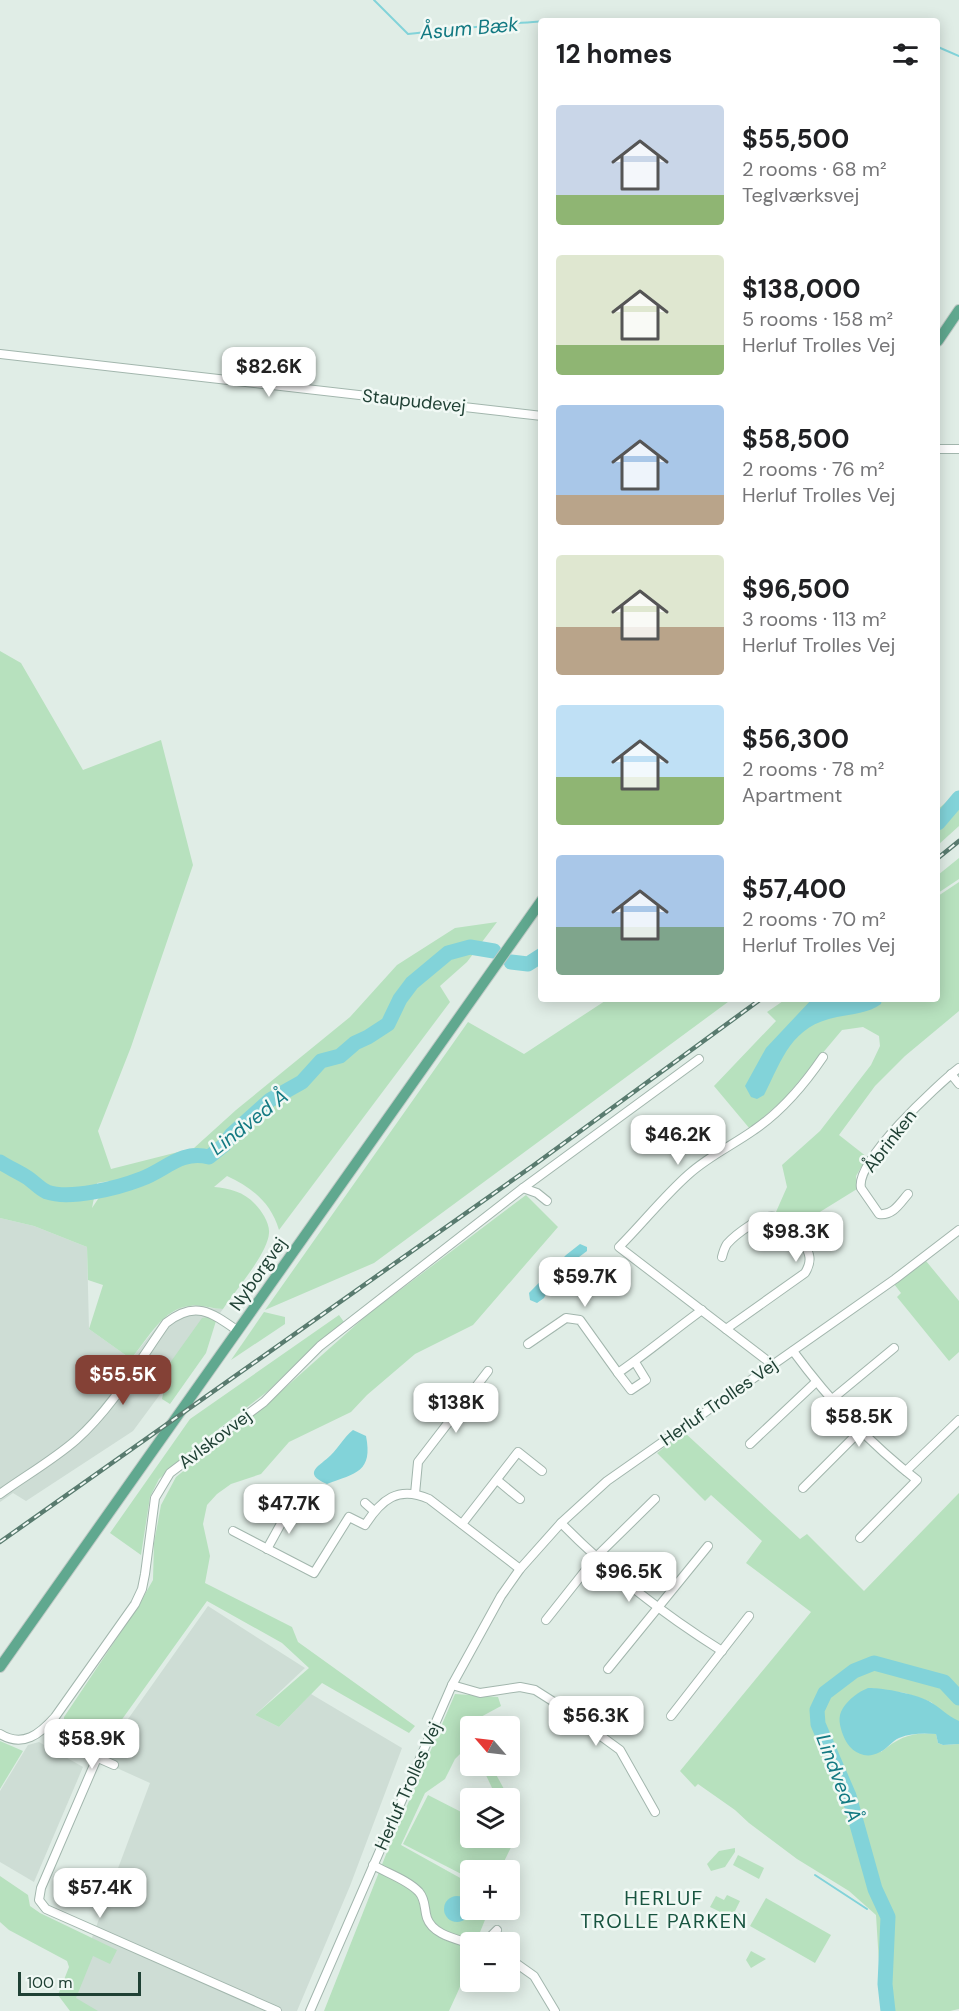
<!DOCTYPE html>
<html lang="en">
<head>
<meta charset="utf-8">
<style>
  :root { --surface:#fff; --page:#f2f2f2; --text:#202124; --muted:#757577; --accent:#844136 }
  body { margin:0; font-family:"DM Sans",sans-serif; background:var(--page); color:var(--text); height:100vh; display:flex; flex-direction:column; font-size:22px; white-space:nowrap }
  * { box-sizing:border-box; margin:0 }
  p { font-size:20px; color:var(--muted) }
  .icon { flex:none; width:33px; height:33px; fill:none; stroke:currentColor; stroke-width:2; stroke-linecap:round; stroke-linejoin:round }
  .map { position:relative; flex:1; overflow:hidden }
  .side { position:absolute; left:538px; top:18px; width:402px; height:984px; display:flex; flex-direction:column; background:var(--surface); border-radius:6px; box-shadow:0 3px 15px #0003 }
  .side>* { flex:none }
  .needle { width:39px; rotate:298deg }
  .buttons { position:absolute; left:460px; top:1716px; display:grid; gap:12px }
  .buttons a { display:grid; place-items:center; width:60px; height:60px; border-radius:6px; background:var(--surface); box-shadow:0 3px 15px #0003; font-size:30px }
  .scale { position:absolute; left:18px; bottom:15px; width:123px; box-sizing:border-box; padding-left:6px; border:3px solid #1f4034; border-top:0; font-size:16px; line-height:21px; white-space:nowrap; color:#1f4034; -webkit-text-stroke:4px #f1f9f5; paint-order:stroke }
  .price { position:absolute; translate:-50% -51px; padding:0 14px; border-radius:12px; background:#fff; color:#222; font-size:20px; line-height:39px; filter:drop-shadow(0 2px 3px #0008) }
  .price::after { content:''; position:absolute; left:50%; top:36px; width:18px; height:14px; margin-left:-9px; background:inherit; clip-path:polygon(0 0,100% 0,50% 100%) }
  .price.on { background:var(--accent); color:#fff }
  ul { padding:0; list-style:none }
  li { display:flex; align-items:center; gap:18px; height:150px; padding:0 18px }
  li span { display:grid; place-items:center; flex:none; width:168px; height:120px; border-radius:6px; color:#555 }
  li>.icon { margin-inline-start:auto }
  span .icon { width:72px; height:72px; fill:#fffc; stroke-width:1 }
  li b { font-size:26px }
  h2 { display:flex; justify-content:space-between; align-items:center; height:72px; padding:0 18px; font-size:26px }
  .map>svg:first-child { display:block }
  .built { fill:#ceddd5 }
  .green { fill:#b7e1be; fill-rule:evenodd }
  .water { fill:#82d3d9 }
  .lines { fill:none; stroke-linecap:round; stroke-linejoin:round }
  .stream { stroke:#82d3d9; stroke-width:2 }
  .river { stroke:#82d3d9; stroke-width:15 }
  .minor-casing { stroke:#a2b6ad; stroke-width:10 }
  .major-casing { stroke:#c0cac6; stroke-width:12 }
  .minor { stroke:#fff; stroke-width:8 }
  .major { stroke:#60a88f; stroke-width:10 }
  .rail-casing { stroke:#597b6f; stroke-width:4.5 }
  .rail { stroke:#f1f9f5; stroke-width:2; stroke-dasharray:7; stroke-linecap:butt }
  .labels { text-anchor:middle; stroke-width:5; stroke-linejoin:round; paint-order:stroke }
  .street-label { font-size:18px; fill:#1f4034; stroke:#f1f9f5 }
  .water-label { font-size:20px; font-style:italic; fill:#127982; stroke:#f1f9f5 }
  .neighbourhood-label { font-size:20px; letter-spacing:1.5px; fill:#185440; stroke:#f1f9f5 }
</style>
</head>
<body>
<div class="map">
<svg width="959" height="2011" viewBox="0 0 959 2011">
  <rect width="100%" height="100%" fill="#e0ede6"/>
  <g class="built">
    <path d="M0,1218L34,1226L87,1247L89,1329L131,1359L163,1319L180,1308L200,1305L210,1308L223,1309L133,1431L26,1501L13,1493L0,1502Z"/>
    <path d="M208,1606L305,1668L255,1715L279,1727L311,1694L402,1748L350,1886L297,2011H93L69,1999L150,1783L99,1760Z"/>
    <path d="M39,1742L83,1767L34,1882L0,1862V1791L28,1745Z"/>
  </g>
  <g class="green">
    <path d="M0,651L21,663L83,770L161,740L193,865L131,1047L98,1131L111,1169L194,1148L236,1110L350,1017L397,965L455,928L497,922L467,962L440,986L450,1002L279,1230C271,1203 253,1188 227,1176L214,1187C229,1188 244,1192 255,1204C262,1211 270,1224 269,1233C268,1253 235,1291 223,1309C212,1309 201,1304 190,1306C163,1308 147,1340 131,1359L89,1329L103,1285L88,1280L87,1247L34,1226L0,1218ZM110,1181L92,1208L97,1183Z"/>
    <path d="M954,796H959V826L938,845V809Z"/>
    <path d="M959,858V879L938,893V875Z"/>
    <path d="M959,882V1011L905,1056L875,1086L839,1135L867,1157L856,1176L857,1189L794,1228L776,1212L787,1187L782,1165L820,1131L871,1065L880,1046L879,1036L863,1027L842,1030L784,1099L750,1129L714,1086L776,1021L767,1012L786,999H938V896Z"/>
    <path d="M608,999H732L374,1263L265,1310L468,1022L524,1054Z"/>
    <path d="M526,1195L558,1227L473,1325L415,1354L367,1395L351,1412L289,1442L261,1474L231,1484L217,1494L207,1505L203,1524L210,1556L205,1583L292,1627L298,1642L415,1726L409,1733L322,1683L279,1727L255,1715L309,1668L282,1643L207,1601L100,1750L64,1731V1717L137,1608L153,1580L154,1543L161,1505L176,1477L277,1395L367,1315Z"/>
    <path d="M926,1261L959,1301V1352L949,1361L897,1297L901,1293L894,1284Z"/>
    <path d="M264,1312L285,1317V1324L231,1360Z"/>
    <path d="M339,1315L344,1322L317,1343L268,1391L194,1448L159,1479L150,1497L141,1555L110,1533L190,1419Z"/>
    <path d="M208,1317L216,1321L206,1353L170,1404L162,1399L164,1389L157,1381L202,1318Z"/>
    <path d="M684,1432L800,1539L807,1534L864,1591L959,1493V1722L946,1715L931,1702L905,1693L868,1688L881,1752C900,1737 911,1732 936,1734L938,1743L943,1745L959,1744V2009L950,2011H882L876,1915L849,1891L797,1859L749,1823L735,1810L698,1784L695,1787L680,1771L811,1612L746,1563L762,1541L711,1495L705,1501L657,1453Z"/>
    <path d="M455,1694L498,1697L501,1706L477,1719L461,1732L465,1749L455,1759L445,1779L425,1793L401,1845L471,1884V1910H489L476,1942H471C471,1967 459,1989 449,2011H324L385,1857Z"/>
    <path d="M0,1741L23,1751L0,1789Z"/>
    <path d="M493,1769L504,1789L499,1791L493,1790L485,1773Z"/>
    <path d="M428,1795L471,1817V1838L510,1836L515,1839L500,1870H471V1879L403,1844Z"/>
    <path d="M735,1848V1852L725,1867L711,1871L707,1864L719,1851Z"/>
    <path d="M738,1855L764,1868L759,1879L733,1865Z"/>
    <path d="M0,1876L28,1895L30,1906L40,1913L117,1950L110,1964L93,1956L76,1998L98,2011H70L58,1995L69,1967L67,1961L9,1930L0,1922Z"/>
    <path d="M727,1895L740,1901L735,1911L742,1915L739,1921L710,1907L716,1896L724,1900Z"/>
    <path d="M766,1898L831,1935L815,1963L750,1926Z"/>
    <path d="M751,1951L766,1959L751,1968L746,1960Z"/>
  </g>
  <g class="water">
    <path d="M812,999H882L881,1004C869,1013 852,1014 837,1017C791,1026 783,1058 764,1095L757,1099L751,1097L745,1086L766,1048Z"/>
    <path d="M580,1244L587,1247V1251L555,1275L544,1298L537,1303L530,1300L529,1293L566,1255Z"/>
    <path d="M353,1430L366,1436C373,1472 356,1473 327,1484C301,1473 320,1466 331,1455C339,1447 344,1437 353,1430Z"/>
    <path d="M868,1688C884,1688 918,1694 932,1703C942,1709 946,1715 959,1721V1744L943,1745L938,1743L936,1734C924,1733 911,1733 899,1738C892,1741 887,1749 880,1752C864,1761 849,1751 843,1735C840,1726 837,1717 843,1708C849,1699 858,1692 868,1688Z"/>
    <circle cx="457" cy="1909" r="13"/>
  </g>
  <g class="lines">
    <g class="stream">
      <path d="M374,0L408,34C479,27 549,17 619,21"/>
      <path d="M938,47L959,56"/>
      <path d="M815,1875L867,1909"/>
    </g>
    <g class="river">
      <path d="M938,823L959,798"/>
      <path d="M511,962L528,964L542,955"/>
      <path d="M0,1162C9,1168 19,1172 28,1178C34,1182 40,1189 47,1192C70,1200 118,1188 141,1179C166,1170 180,1150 209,1157L224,1145L232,1134L270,1100L302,1082L321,1061L340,1056L355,1043L368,1037L388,1024L400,999L412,983L448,953L470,947L494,951"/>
      <path d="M888,2011L885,1984L888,1917L875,1889L849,1796L818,1724L817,1710L825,1693L854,1671L874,1663L944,1682L959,1698"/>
    </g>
    <defs>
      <g id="minor">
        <path d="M0,354L542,416"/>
        <path d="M938,449H959"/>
        <path d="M951,1074L959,1084"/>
        <path d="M523,1188L699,1059"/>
        <path d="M908,1194C900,1203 893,1216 879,1214L861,1188C855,1161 937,1085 959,1068"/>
        <path d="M722,1257C723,1253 725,1247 727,1244C735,1235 763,1213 775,1217C783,1219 808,1247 809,1255C811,1262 808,1268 805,1273L726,1329"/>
        <path d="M528,1344L566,1318L580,1320L618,1373"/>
        <path d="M793,1351C829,1400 869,1443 917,1480L860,1538"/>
        <path d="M635,1362L646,1380L631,1390L618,1373C647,1353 673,1331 702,1310"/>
        <path d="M773,1365L619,1247C643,1223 664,1196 689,1174C709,1156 733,1145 754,1130C782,1111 804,1085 823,1057"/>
        <path d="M831,1400L894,1348"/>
        <path d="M750,1444L816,1382"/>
        <path d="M906,1471L959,1420"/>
        <path d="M497,1480L520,1499"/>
        <path d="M803,1488L860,1431"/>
        <path d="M0,1494C25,1476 53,1460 76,1440C112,1408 138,1363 166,1323C195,1300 211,1312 238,1331"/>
        <path d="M415,1494L418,1462L488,1371"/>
        <path d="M365,1503L374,1511"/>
        <path d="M561,1523C610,1573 663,1614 722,1651"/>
        <path d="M462,1524L518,1452L542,1471"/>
        <path d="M233,1531L314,1573L349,1517L365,1525C381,1500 398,1485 429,1499L520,1569"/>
        <path d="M267,1549L289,1509"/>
        <path d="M546,1620L596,1557L655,1499"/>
        <path d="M608,1669L708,1546"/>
        <path d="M452,1685L480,1693L520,1687L535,1690L557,1704L620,1750L655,1812"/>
        <path d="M671,1716L749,1616"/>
        <path d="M0,1734C23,1748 40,1734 55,1717L135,1604L142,1589L145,1574L155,1498L170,1473L264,1402L320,1346L523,1188L537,1193L547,1201"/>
        <path d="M80,1750L114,1765"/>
        <path d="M97,1758L41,1888L39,1900L46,1909L277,2011"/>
        <path d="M373,1865C387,1873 408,1880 419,1892C426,1900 424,1909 427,1918C433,1935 457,1939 471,1944"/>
        <path d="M490,1942L491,1936L497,1930"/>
        <path d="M510,1959L534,1976L555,2011"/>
        <path d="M310,2011L452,1685L501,1596L520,1569L561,1523L607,1481L895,1279L959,1230"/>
      </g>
      <g id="major">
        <path d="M938,341L959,310"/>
        <path d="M0,1667L542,900"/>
      </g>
    </defs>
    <use href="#minor" class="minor-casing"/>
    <use href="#major" class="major-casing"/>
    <use href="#minor" class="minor"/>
    <use href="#major" class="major"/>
    <defs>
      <g id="rail">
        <path d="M938,858L959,841"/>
        <path d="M0,1542L534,1165L761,999"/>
      </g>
    </defs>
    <use href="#rail" class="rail-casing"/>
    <use href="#rail" class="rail"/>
  </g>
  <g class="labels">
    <g class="street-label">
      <text transform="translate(414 401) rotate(6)" y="6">Staupudevej</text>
      <text transform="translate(890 1141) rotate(-52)" y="6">Åbrinken</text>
      <text transform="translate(258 1274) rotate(-55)" y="6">Nyborgvej</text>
      <text transform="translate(719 1402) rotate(-35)" y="6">Herluf Trolles Vej</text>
      <text transform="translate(215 1439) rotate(-37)" y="6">Avlskovvej</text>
      <text transform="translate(408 1786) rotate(-66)" y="6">Herluf Trolles Vej</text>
    </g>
    <g class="water-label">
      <text transform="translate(469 28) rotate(-5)" y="7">Åsum Bæk</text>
      <text transform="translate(249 1122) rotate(-38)" y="7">Lindved Å</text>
      <text transform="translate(839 1778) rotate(69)" y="7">Lindved Å</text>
    </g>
    <g class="neighbourhood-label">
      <text x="664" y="1905">HERLUF<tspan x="664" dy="23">TROLLE PARKEN</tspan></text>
    </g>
  </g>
</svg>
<div class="buttons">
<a><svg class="needle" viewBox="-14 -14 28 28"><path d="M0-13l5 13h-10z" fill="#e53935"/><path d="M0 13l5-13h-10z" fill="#757577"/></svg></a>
<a><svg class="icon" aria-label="layers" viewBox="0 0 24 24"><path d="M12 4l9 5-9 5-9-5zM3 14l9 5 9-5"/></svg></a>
<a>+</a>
<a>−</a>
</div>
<div class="scale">100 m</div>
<b class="price" style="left:269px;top:398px">$82.6K</b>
<b class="price" style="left:678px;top:1166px">$46.2K</b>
<b class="price" style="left:796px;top:1263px">$98.3K</b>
<b class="price" style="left:585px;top:1308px">$59.7K</b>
<b class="price on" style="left:123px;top:1406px">$55.5K</b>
<b class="price" style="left:456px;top:1434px">$138K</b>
<b class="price" style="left:859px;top:1448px">$58.5K</b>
<b class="price" style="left:289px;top:1535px">$47.7K</b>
<b class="price" style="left:629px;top:1603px">$96.5K</b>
<b class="price" style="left:596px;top:1747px">$56.3K</b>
<b class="price" style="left:92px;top:1770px">$58.9K</b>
<b class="price" style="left:100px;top:1919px">$57.4K</b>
<section class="side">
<h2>12 homes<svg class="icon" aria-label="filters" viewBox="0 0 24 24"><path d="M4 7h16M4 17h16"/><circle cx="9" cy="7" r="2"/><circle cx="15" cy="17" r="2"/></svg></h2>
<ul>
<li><span style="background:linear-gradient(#c9d6e8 75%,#8fb573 0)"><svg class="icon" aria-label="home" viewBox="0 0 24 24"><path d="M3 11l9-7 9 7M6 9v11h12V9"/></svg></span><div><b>$55,500</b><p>2 rooms · 68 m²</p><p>Teglværksvej</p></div></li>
<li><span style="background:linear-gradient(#dfe7d0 75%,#8fb573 0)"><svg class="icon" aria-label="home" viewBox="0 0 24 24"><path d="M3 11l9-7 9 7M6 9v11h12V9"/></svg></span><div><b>$138,000</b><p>5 rooms · 158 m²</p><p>Herluf Trolles Vej</p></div></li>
<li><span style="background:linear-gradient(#a9c7e8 75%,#b9a48a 0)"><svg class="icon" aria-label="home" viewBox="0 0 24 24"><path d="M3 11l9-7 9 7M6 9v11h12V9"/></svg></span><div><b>$58,500</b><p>2 rooms · 76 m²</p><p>Herluf Trolles Vej</p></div></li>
<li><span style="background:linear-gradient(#dfe7d0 60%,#b9a48a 0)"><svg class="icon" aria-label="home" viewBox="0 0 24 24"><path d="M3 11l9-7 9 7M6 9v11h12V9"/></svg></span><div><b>$96,500</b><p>3 rooms · 113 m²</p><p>Herluf Trolles Vej</p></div></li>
<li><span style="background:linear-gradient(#bfe0f5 60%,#8fb573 0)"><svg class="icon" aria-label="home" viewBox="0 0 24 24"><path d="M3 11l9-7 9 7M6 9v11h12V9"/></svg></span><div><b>$56,300</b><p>2 rooms · 78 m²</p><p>Apartment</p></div></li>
<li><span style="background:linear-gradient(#a9c7e8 60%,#7fa58c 0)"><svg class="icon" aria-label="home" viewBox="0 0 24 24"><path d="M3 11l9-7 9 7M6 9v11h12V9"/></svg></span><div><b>$57,400</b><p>2 rooms · 70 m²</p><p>Herluf Trolles Vej</p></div></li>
</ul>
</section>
</div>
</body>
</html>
